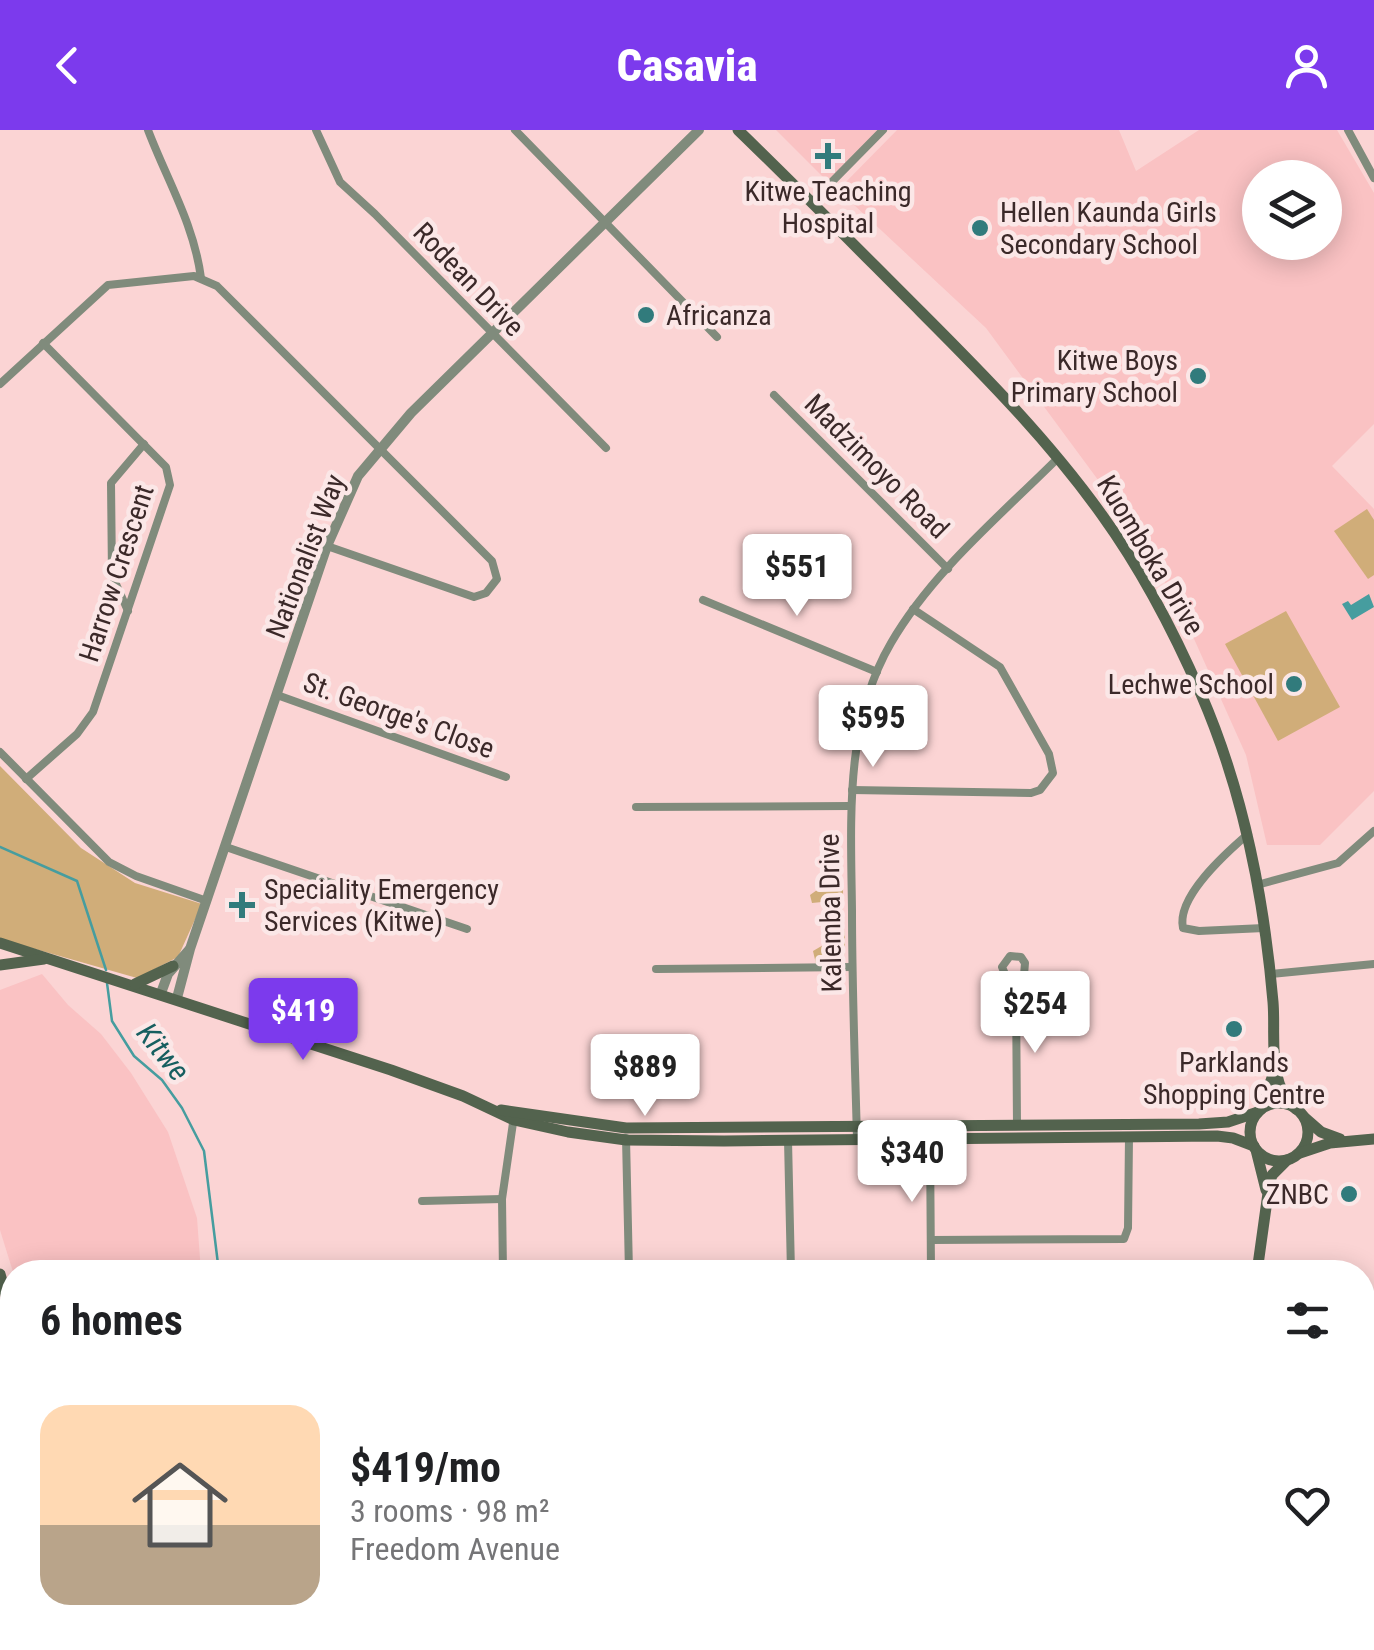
<!DOCTYPE html>
<html lang="en">
<head>
<meta charset="utf-8">
<style>
  :root { --surface:#fff; --page:#f2f2f2; --text:#202124; --muted:#757577; --line:#e0e0e0; --accent:#7c3aed }
  body { margin:0; font-family:"Roboto Condensed",sans-serif; background:var(--page); color:var(--text); height:100vh; display:flex; flex-direction:column; font-size:38px; white-space:nowrap }
  * { box-sizing:border-box; margin:0 }
  p { font-size:32px; color:var(--muted) }
  .icon { flex:none; width:55px; height:55px; fill:none; stroke:currentColor; stroke-width:2; stroke-linecap:round; stroke-linejoin:round }
  .map { position:relative; flex:1; overflow:hidden }
  .details { position:absolute; left:0px; top:1130px; width:1375px; height:390px; display:flex; flex-direction:column; background:var(--surface); border-radius:40px 40px 0 0; box-shadow:0 5px 25px #0003 }
  .details>* { flex:none }
  .tools { position:absolute; left:1242px; top:30px; display:grid; gap:20px }
  .tools a { display:grid; place-items:center; width:100px; height:100px; border-radius:50%; background:var(--surface); box-shadow:0 5px 25px #0003; font-size:50px }
  .price { position:absolute; translate:-50% -85px; padding:0 22px; border-radius:10px; background:#fff; color:#222; font-size:32px; line-height:65px; filter:drop-shadow(0 2px 5px #0008) }
  .price::after { content:''; position:absolute; left:50%; top:60px; width:30px; height:22px; margin-left:-15px; background:inherit; clip-path:polygon(0 0,100% 0,50% 100%) }
  .price.on { background:var(--accent); color:#fff }
  ul { padding:0; list-style:none }
  li { display:flex; align-items:center; gap:30px; height:250px; padding:0 40px }
  li+li { border-top:2px solid var(--line) }
  li span { display:grid; place-items:center; flex:none; width:280px; height:200px; border-radius:30px; color:#555 }
  li>.icon { margin-inline-start:auto }
  span .icon { width:120px; height:120px; fill:#fffc; stroke-width:1 }
  li b { font-size:42px }
  h2 { display:flex; justify-content:space-between; align-items:center; height:120px; padding:0 40px; font-size:42px }
  header { display:flex; justify-content:space-between; align-items:center; height:130px; padding:0 40px; background:var(--accent); color:#fff; font-size:45px; font-weight:800 }
  .map>svg:first-child { display:block }
  .built { fill:#fac2c3; fill-rule:evenodd }
  .green { fill:#d0ad79 }
  .water { fill:#469d9f }
  .lines { fill:none; stroke-linecap:round; stroke-linejoin:round }
  .stream { stroke:#469d9f; stroke-width:2.5 }
  .minor { stroke:#808b7c; stroke-width:8 }
  .tertiary { stroke:#808b7c; stroke-width:10 }
  .secondary { stroke:#53634e; stroke-width:11 }
  .poi-dot { fill:#317b7c; stroke:#fbe7e7; stroke-width:4 }
  .labels { text-anchor:middle; stroke-width:9; stroke-linejoin:round; paint-order:stroke }
  .poi-label { font-size:28px; fill:#3b2929; stroke:#fbe7e7; text-anchor:start }
  .street-label { font-size:28px; fill:#3b2929; stroke:#fbe7e7 }
  .water-label { font-size:30px; font-style:italic; fill:#165f60; stroke:#fbe7e7 }
</style>
</head>
<body>
<header><svg class="icon" aria-label="back" viewBox="0 0 24 24"><path d="M15 5l-7 7 7 7"/></svg>Casavia<svg class="icon" aria-label="person" viewBox="0 0 24 24"><circle cx="12" cy="8" r="4"/><path d="M4 21q1-7 8-7t8 7"/></svg></header>
<div class="map">
<svg width="1374" height="1520" viewBox="0 0 1374 1520">
  <rect width="100%" height="100%" fill="#fbd4d4"/>
  <g class="built">
    <path d="M776,0H879L828,52Z"/>
    <path d="M897,0H1119L1136,41L1199,0H1337L1374,63V294L1332,336L1374,379V661L1320,715H1267L1246,625L1182,482L1135,400L986,198L838,60ZM1260,48H1325V112H1260Z"/>
    <path d="M42,844L68,875L101,904L131,943L168,1002L197,1088L201,1142H13L0,1100V860Z"/>
  </g>
  <g class="green">
    <path d="M1367,379L1374,390V445L1368,449L1334,401Z"/>
    <path d="M1286,481L1340,577L1278,611L1225,514Z"/>
    <path d="M0,636L81,718L135,753L202,774L178,827L137,848L0,809Z"/>
    <path d="M824,755H842L843,759V786L840,789L845,803V824L834,829L836,835L816,834L813,821L825,814L821,799L831,792L829,777L822,772L812,773L810,765Z"/>
    <path d="M193,1508H309L307,1520H196Z"/>
  </g>
  <path class="water" d="M1369,464L1374,477L1352,490L1342,474L1348,471L1351,475Z"/>
  <g class="lines">
    <g class="stream">
      <path d="M0,717L77,751L106,840"/>
      <path d="M107,853L112,891L134,926L162,950L182,978L204,1021L219,1142"/>
      <path d="M219,1508L222,1520"/>
    </g>
    <g class="minor">
      <path d="M148,0C167,50 194,94 201,148"/>
      <path d="M316,0L340,52L375,84L606,318"/>
      <path d="M515,0L717,207"/>
      <path d="M1348,0L1374,48"/>
      <path d="M812,72L883,0"/>
      <path d="M0,254L108,155L194,146L217,156L492,431L497,449L486,463L474,467L327,416"/>
      <path d="M774,265L948,439"/>
      <path d="M703,470L877,542"/>
      <path d="M128,481L112,445L111,353L144,314"/>
      <path d="M277,565L506,647"/>
      <path d="M0,622L109,732L136,746L207,771"/>
      <path d="M26,649L77,604L93,582L170,355L166,337L43,213"/>
      <path d="M852,660L1031,663L1040,660L1053,643L1049,624L1000,537L913,479"/>
      <path d="M636,677L851,676"/>
      <path d="M1248,704C1226,723 1176,767 1183,798L1199,801L1264,798"/>
      <path d="M226,717L467,799"/>
      <path d="M1257,755L1338,733L1374,701"/>
      <path d="M1010,826L1021,827L1025,833L1024,845L1016,857L1008,851L1002,837Z"/>
      <path d="M656,839L852,837"/>
      <path d="M1271,844L1374,834"/>
      <path d="M1016,857L1017,995"/>
      <path d="M626,1008L629,1142"/>
      <path d="M930,1008L931,1142"/>
      <path d="M857,1009C855,933 852,857 852,781C851,692 844,593 891,513C932,442 1001,385 1058,328"/>
      <path d="M788,1010L791,1142"/>
      <path d="M422,1071L502,1069"/>
      <path d="M931,1110L1124,1109L1128,1098L1129,1007"/>
      <path d="M503,1142L502,1069L514,986"/>
      <path d="M0,1329L12,1325"/>
      <path d="M566,1508L583,1520"/>
      <path d="M1044,1508L1061,1520"/>
      <path d="M312,1520L314,1508"/>
      <path d="M399,1520L408,1508"/>
      <path d="M826,1520L827,1508"/>
      <path d="M1110,1520L1118,1508"/>
    </g>
    <g class="tertiary">
      <path d="M161,863L168,844L189,820"/>
      <path d="M177,868L190,819L327,416L358,346L411,283L699,0"/>
    </g>
    <g class="secondary">
      <path d="M738,0C800,60 860,121 921,182C985,246 1049,311 1102,385C1141,439 1174,502 1201,564C1243,661 1264,766 1273,872C1276,907 1266,953 1296,979"/>
      <path d="M0,813L391,940L463,966L514,990L568,1002L626,1010L724,1011L1217,1006L1233,1008L1254,1016"/>
      <path d="M0,835L44,829"/>
      <path d="M135,854L173,836"/>
      <circle cx="1279" cy="1002" r="29"/>
      <path d="M1261,979L1274,942"/>
      <path d="M501,980L626,998L1199,994L1228,992L1258,982"/>
      <path d="M1305,988L1321,1002L1340,1009"/>
      <path d="M1256,1020L1266,1060"/>
      <path d="M1300,1023L1330,1013L1374,1009"/>
      <path d="M1257,1142L1269,1056L1272,1045L1287,1030"/>
      <path d="M0,1144L12,1186"/>
      <path d="M115,1508L119,1520"/>
      <path d="M1093,1520L1101,1508"/>
    </g>
  </g>
  <g class="poi-dot">
    <path d="M823 11h10v10h10v10h-10v10h-10v-10h-10v-10h10z"/>
    <circle cx="980" cy="98" r="10"/>
    <circle cx="646" cy="185" r="10"/>
    <circle cx="1198" cy="246" r="10"/>
    <circle cx="1294" cy="554" r="10"/>
    <path d="M237 760h10v10h10v10h-10v10h-10v-10h-10v-10h10z"/>
    <circle cx="1234" cy="899" r="10"/>
    <circle cx="1349" cy="1064" r="10"/>
  </g>
  <g class="labels">
    <g class="poi-label">
      <text x="828" y="71" text-anchor="middle">Kitwe Teaching<tspan x="828" dy="32">Hospital</tspan></text>
      <text x="1000" y="92">Hellen Kaunda Girls<tspan x="1000" dy="32">Secondary School</tspan></text>
      <text x="666" y="195">Africanza</text>
      <text x="1178" y="240" text-anchor="end">Kitwe Boys<tspan x="1178" dy="32">Primary School</tspan></text>
      <text x="1274" y="564" text-anchor="end">Lechwe School</text>
      <text x="264" y="769">Speciality Emergency<tspan x="264" dy="32">Services (Kitwe)</tspan></text>
      <text x="1234" y="942" text-anchor="middle">Parklands<tspan x="1234" dy="32">Shopping Centre</tspan></text>
      <text x="1329" y="1074" text-anchor="end">ZNBC</text>
    </g>
    <g class="street-label">
      <text transform="translate(469 149) rotate(46)" y="10">Rodean Drive</text>
      <text transform="translate(877 336) rotate(45)" y="10">Madzimoyo Road</text>
      <text transform="translate(1151 425) rotate(59)" y="10">Kuomboka Drive</text>
      <text transform="translate(305 426) rotate(-69)" y="10">Nationalist Way</text>
      <text transform="translate(116 443) rotate(-72)" y="10">Harrow Crescent</text>
      <text transform="translate(399 585) rotate(20)" y="10">St. George's Close</text>
      <text transform="translate(830 783) rotate(-91)" y="10">Kalemba Drive</text>
    </g>
    <g class="water-label">
      <text transform="translate(163 922) rotate(51)" y="10">Kitwe</text>
    </g>
  </g>
</svg>
<div class="tools">
<a><svg class="icon" aria-label="layers" viewBox="0 0 24 24"><path d="M12 4l9 5-9 5-9-5zM3 14l9 5 9-5"/></svg></a>
</div>
<b class="price" style="left:797px;top:489px">$551</b>
<b class="price" style="left:873px;top:640px">$595</b>
<b class="price" style="left:1035px;top:926px">$254</b>
<b class="price on" style="left:303px;top:933px">$419</b>
<b class="price" style="left:645px;top:989px">$889</b>
<b class="price" style="left:912px;top:1075px">$340</b>
<section class="details">
<h2>6 homes<svg class="icon" aria-label="filters" viewBox="0 0 24 24"><path d="M4 7h16M4 17h16"/><circle cx="9" cy="7" r="2"/><circle cx="15" cy="17" r="2"/></svg></h2>
<ul>
<li><span style="background:linear-gradient(#ffd9b3 60%,#b9a48a 0)"><svg class="icon" aria-label="home" viewBox="0 0 24 24"><path d="M3 11l9-7 9 7M6 9v11h12V9"/></svg></span><div><b>$419/mo</b><p>3 rooms · 98 m²</p><p>Freedom Avenue</p></div><svg class="icon" aria-label="heart" viewBox="0 0 24 24"><path d="M12 20l-8-8c-3-5 5-10 8-4 3-6 11-1 8 4z"/></svg></li>
</ul>
</section>
</div>
</body>
</html>
